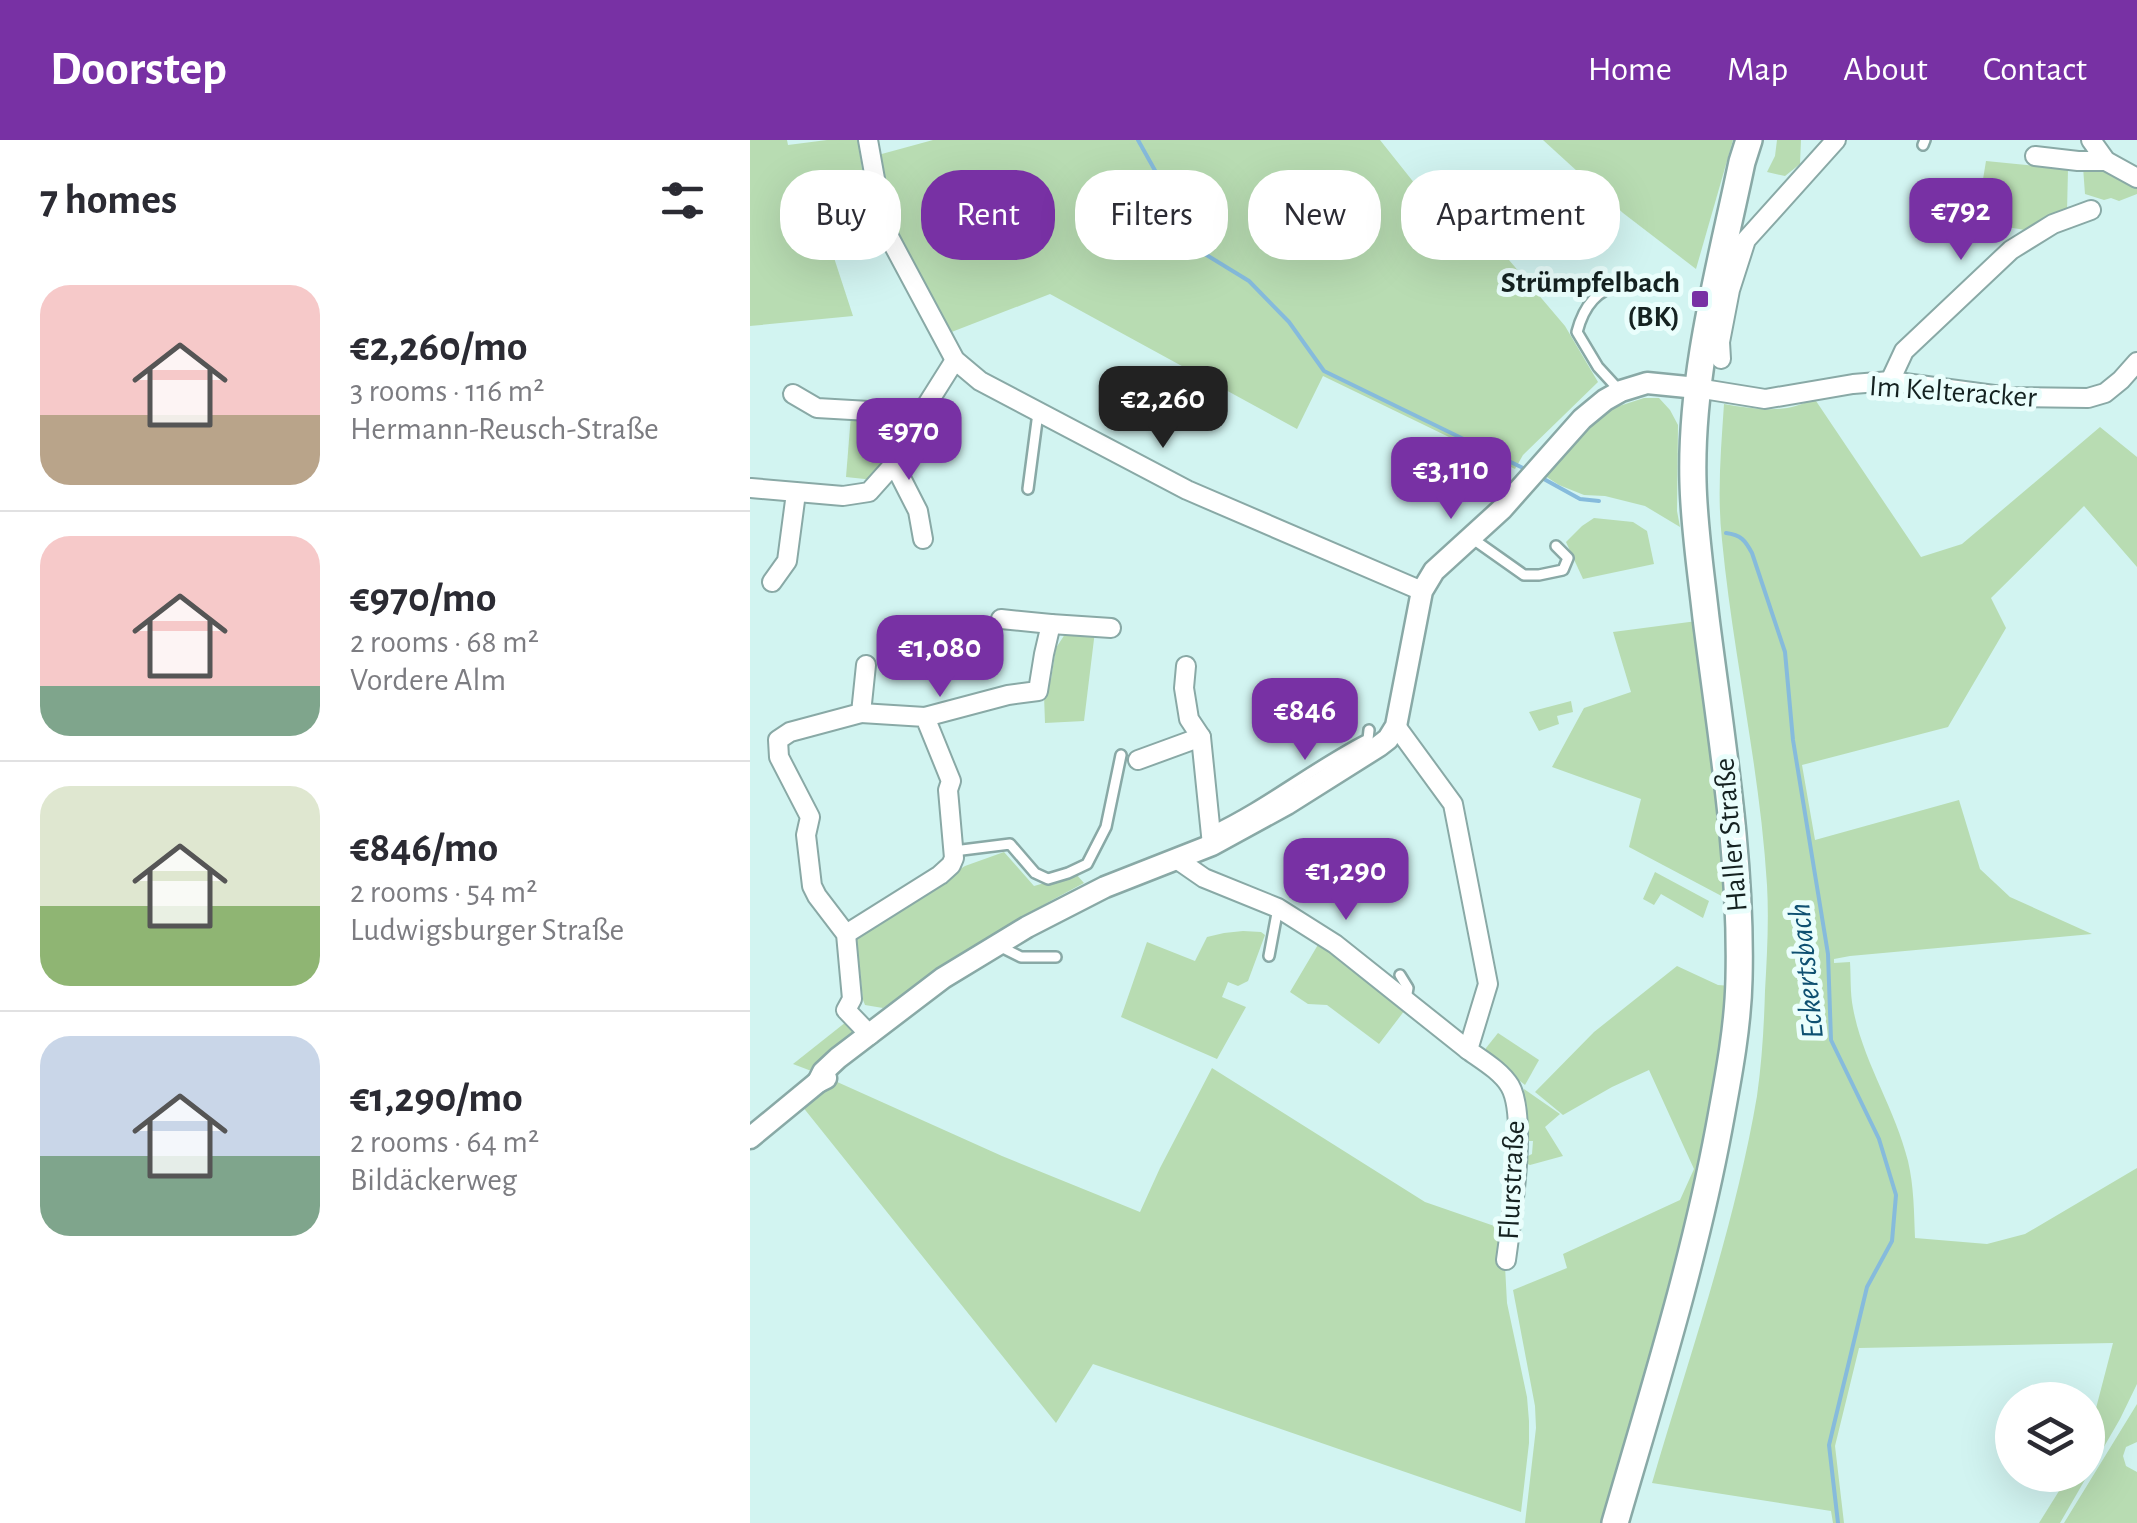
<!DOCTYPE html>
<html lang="en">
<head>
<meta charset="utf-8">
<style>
  :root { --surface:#fff; --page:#f7f7f7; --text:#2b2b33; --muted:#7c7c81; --line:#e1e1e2; --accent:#7831a4 }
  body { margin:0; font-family:"Alegreya Sans",sans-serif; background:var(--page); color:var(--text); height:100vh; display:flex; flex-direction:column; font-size:38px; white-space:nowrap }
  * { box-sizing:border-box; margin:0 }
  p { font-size:32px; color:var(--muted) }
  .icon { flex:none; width:55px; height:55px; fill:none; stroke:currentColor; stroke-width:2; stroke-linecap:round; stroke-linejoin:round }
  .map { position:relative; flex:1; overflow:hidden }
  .drawer { display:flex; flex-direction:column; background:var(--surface); width:750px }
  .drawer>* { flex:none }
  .hud { position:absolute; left:30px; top:30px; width:950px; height:90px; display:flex; gap:20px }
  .tools { position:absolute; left:1245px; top:1242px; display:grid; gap:20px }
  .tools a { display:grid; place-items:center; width:110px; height:110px; border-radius:50%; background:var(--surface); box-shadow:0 10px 40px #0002; font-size:50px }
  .price { position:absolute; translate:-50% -85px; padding:0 22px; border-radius:20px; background:var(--accent); color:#fff; font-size:32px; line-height:65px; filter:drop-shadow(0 2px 5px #0008) }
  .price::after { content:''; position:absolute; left:50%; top:60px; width:30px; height:22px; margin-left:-15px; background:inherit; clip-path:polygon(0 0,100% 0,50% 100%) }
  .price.on { background:#222; color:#fff }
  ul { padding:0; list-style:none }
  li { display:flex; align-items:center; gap:30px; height:250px; padding:0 40px }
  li+li { border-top:2px solid var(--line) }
  li span { display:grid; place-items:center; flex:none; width:280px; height:200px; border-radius:30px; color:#555 }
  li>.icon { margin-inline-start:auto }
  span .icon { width:120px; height:120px; fill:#fffc; stroke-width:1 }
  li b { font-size:42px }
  h2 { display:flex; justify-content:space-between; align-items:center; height:120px; padding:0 40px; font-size:42px }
  .chip { padding:0 35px; border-radius:40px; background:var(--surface); box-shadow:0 10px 40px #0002; font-size:35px; line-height:90px }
  .chip.on { background:var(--accent); color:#fff }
  header { display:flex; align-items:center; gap:60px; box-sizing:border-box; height:140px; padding:0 50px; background:var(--accent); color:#fff }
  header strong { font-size:48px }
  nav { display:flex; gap:55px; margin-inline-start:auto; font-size:35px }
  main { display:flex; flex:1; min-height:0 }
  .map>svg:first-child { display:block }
  .green { fill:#b8dcb2 }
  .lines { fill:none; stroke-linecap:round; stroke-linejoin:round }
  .stream { stroke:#86bbdc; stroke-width:4 }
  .service-casing { stroke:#89a9a6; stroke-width:14 }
  .minor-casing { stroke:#89a9a6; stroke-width:22 }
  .tertiary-casing { stroke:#89a9a6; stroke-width:25 }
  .primary-casing { stroke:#89a9a6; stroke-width:30 }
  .service { stroke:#fff; stroke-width:9 }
  .minor { stroke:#fff; stroke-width:18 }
  .tertiary { stroke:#fff; stroke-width:20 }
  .primary { stroke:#fff; stroke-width:25 }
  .poi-dot { fill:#7831a4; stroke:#eafefc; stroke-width:4 }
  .labels { text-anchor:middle; stroke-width:10; stroke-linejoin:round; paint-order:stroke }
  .poi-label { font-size:30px; font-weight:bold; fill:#152221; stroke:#eafefc; text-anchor:end }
  .street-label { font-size:30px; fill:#152221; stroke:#eafefc }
  .water-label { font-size:32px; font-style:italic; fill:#0e5071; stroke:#eafefc }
</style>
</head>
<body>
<header>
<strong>Doorstep</strong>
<nav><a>Home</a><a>Map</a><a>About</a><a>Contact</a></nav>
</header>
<main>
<section class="drawer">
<h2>7 homes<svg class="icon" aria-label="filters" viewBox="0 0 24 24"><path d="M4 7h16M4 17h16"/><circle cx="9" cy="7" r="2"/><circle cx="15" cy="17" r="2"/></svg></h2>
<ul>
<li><span style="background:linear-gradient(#f6c9c9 65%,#b9a48a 0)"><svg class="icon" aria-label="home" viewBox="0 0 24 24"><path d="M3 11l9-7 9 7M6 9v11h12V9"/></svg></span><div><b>€2,260/mo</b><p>3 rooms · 116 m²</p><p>Hermann-Reusch-Straße</p></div></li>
<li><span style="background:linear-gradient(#f6c9c9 75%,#7fa58c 0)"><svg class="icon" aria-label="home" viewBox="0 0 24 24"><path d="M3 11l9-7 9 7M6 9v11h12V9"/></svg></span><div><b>€970/mo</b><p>2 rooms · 68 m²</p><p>Vordere Alm</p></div></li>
<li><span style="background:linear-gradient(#dfe7d0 60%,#8fb573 0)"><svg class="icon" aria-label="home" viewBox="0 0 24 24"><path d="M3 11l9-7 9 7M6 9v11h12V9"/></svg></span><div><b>€846/mo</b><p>2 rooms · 54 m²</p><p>Ludwigsburger Straße</p></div></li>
<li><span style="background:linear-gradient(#c9d6e8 60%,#7fa58c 0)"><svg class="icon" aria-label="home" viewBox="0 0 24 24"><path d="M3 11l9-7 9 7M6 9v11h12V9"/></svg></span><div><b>€1,290/mo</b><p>2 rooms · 64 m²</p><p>Bildäckerweg</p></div></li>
</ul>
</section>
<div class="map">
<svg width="1387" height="1383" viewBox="0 0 1387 1383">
  <rect width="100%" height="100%" fill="#d2f4f1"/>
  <g class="green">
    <path d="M0,0H37L38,5L77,0H108L118,71L73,84L103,176L0,186Z"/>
    <path d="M183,0H630L708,98L731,87L815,186L848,242L773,315L765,329L573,236L547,289L300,154L199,193L149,103L128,15Z"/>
    <path d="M793,0H983L946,129L873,73Z"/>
    <path d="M1027,0H1051L1050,24L1035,36L1017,32L1025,16Z"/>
    <path d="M1236,21L1318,29L1317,72L1275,90L1226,82Z"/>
    <path d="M1333,27L1355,30L1387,48V54L1369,61L1361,58L1354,60L1335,54Z"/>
    <path d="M894,258H909L920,270L928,285L927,371L930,387L895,366L855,356L834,355L809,345L792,334L840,284L860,269Z"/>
    <path d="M1064,258L1171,417L1212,404L1350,287L1387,317V427L1334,366L1241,458L1256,488L1198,587L1052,625L1065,700L1209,660L1230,729L1260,757L1342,794L1100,816L1084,819V823L1100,822C1101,837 1100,853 1103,868C1113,922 1145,968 1158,1021C1164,1047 1164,1072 1165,1098L1237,1104L1275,1094L1387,1028V1244L1370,1279L1310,1383H1289L1319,1335H1338V1299L1363,1203L1109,1208L1085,1306L1094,1383H1083L1081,1371L902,1343C939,1217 985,1086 1007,956C1012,921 1014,886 1015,851C1017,816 1019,780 1017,745C1010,629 983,515 972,400C967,355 971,309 974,264C1004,269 1037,275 1064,258Z"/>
    <path d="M101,275L148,279C154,283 156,286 155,294L124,340L96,337Z"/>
    <path d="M844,378L883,382L897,391L904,424L833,439L816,402L832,386Z"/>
    <path d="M947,481L981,761L879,707L891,659L802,627L834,568L881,552L863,492Z"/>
    <path d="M317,491H345L334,581L295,583L294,555L301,539L306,508Z"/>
    <path d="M821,561L823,572L807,576L809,584L789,591L779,572Z"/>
    <path d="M254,712L284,746L326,734L334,743C263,780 198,822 133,868L115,865L113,860L106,794L215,726Z"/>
    <path d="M905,732L959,761L953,778L911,754L904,765L893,759Z"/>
    <path d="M493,791L511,792L515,795L498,841L488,846L478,842L472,857L496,867L467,919L371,877L397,802L445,821L457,797L474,793Z"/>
    <path d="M569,803L658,866L629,904L577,865L558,864L540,852Z"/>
    <path d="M927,826L968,845L981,846L958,1021L853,1383H775L786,1288L785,1266L763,1150L817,1128L813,1114L930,1060L944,1029L899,930L862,947L813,975L785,952L844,892Z"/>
    <path d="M96,882L105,892L100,902L64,932L43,924Z"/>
    <path d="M748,893L789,920L775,945L735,913L736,908Z"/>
    <path d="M462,928L675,1062L753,1089L757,1163L777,1257L779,1281V1303L771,1372L343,1224L306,1283L52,966L85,941L252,1016L390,1072L410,1028Z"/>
    <path d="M774,949L810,974L795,987L813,1016L780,1025L773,1022L772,1019L782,1014L783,1001H775Z"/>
    <path d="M1387,1264V1302L1376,1307L1373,1316L1376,1326L1387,1332V1383H1314Z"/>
  </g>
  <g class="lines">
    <g class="stream">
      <path d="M388,0L450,111L499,141L539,182L574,231L775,329"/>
      <path d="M792,338L830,359L849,361"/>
      <path d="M976,393C991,395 995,400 1002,413L1035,512L1043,600L1078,814L1081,900L1129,999L1146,1055L1142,1101L1117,1147L1079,1305L1088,1383"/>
    </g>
    <defs>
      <g id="service">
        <path d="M1173,5L1175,0"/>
        <path d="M870,251L848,227L827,192C834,165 847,150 874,142"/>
        <path d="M278,349L288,273"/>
        <path d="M723,399L774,435H789L813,430L818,418L806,406"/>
        <path d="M460,692C516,666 563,627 618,599L619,590"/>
        <path d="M204,711L260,704L285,733L298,739L318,733L337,724L356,687L371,615"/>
        <path d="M249,806L271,817H306"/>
        <path d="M519,816L528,768"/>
        <path d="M650,835L658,848L656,859"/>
      </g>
      <g id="minor">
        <path d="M118,0L131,72L137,93L205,220L230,241L437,350L672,451"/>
        <path d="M1341,0L1356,21L1387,38"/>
        <path d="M1285,16L1328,21H1356"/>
        <path d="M971,219L970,202L980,150L996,100L1086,0"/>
        <path d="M1140,241L1154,211L1261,110L1303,84L1341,70"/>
        <path d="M947,248L1015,259L1103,244L1140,241L1259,257L1338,258L1355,253L1371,240L1387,222"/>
        <path d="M43,254L67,268L171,274"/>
        <path d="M144,324L168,371L173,399"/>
        <path d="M1,348L93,356L119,352L144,324L171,274L205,220"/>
        <path d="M22,442L37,421L46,353"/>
        <path d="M301,484L361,488"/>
        <path d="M116,525L111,573L40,592L28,600L29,617L60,677L56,695L62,746L67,756L96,794L102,859L96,870L120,895"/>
        <path d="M436,526L434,548L439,579L451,597L462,705"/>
        <path d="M175,577L258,555L288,551L294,514L301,484L251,479"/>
        <path d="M646,586L703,664L738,844L718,910C732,920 751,931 760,946C778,977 761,1082 756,1120"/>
        <path d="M388,620L451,597"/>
        <path d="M428,720L454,738L528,768L585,804L718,910"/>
        <path d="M96,794L190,735L201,725L204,718L198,650L201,641L175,577L111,573"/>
      </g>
      <g id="tertiary">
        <path d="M68,942L73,932L88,918L193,838L277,787L355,747L462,705L537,664L629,606L638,599L646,586L672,451L684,431L752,369L832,279L855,260L871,251L897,243L947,248"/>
        <path d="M0,998L68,942L76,938"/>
      </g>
      <path id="primary" d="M865,1383C903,1252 944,1122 969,988C978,939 988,888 989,839C992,718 971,597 956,478C951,433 944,387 943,342C940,234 970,127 992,22L999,0"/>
    </defs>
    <use href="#service" class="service-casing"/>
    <use href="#minor" class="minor-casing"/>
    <use href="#tertiary" class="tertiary-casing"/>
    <use href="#primary" class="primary-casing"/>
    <use href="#service" class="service"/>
    <use href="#minor" class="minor"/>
    <use href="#tertiary" class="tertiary"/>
    <use href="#primary" class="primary"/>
  </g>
  <rect class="poi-dot" x="940" y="149" width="20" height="20" rx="5"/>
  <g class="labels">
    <g class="poi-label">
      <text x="930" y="152">Strümpfelbach<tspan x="930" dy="34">(BK)</tspan></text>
    </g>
    <g class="street-label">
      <text transform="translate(1203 251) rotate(4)" y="10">Im Kelteracker</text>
      <text transform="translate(980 695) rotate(-95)" y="10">Haller Straße</text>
      <text transform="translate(761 1040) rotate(-87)" y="10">Flurstraße</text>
    </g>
    <g class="water-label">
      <text transform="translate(1055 831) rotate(-96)" y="11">Eckertsbach</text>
    </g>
  </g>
</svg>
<div class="tools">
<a><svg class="icon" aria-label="layers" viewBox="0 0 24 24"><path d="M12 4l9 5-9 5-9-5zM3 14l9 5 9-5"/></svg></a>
</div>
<b class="price" style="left:1211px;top:123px">€792</b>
<b class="price on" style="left:413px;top:311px">€2,260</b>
<b class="price" style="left:159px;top:343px">€970</b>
<b class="price" style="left:701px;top:382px">€3,110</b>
<b class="price" style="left:190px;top:560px">€1,080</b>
<b class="price" style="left:555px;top:623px">€846</b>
<b class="price" style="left:596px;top:783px">€1,290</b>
<div class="hud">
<a class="chip">Buy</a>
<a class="chip on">Rent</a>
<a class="chip">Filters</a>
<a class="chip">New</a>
<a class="chip">Apartment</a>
</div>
</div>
</main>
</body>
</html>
